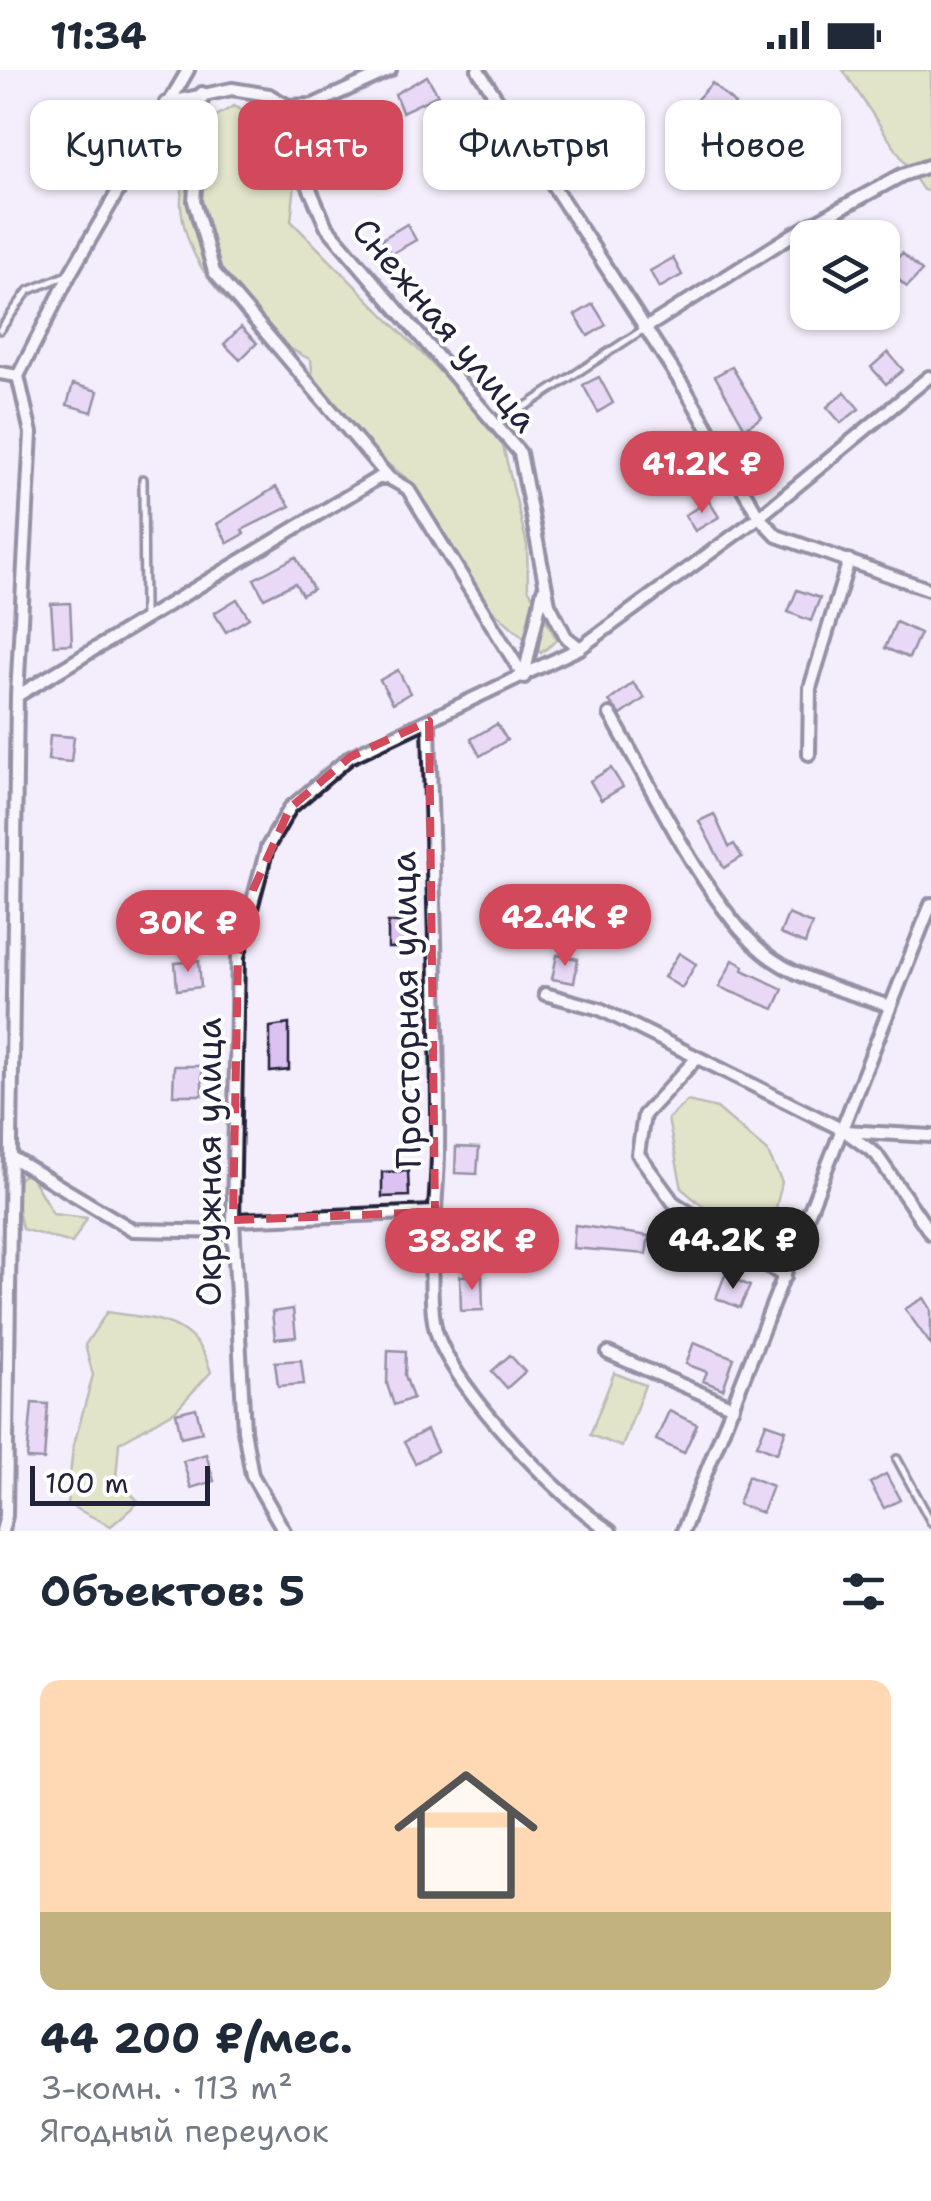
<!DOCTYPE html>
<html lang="ru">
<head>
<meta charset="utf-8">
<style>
  :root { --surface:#fff; --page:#f2f2f3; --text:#1f2937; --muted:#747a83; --line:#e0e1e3; --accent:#d1495b }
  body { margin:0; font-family:"Shantell Sans",sans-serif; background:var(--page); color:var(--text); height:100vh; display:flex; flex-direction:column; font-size:38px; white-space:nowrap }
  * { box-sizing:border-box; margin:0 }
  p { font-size:32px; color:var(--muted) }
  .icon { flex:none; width:55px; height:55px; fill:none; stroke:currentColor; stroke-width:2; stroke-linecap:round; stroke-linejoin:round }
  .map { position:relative; height:1461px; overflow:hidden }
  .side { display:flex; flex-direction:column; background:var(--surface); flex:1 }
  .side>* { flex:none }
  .guide { position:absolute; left:30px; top:30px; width:872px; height:90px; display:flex; gap:20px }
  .fabs { position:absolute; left:790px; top:150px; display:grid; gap:20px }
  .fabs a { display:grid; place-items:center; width:110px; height:110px; border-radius:20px; background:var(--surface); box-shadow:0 2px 8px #0004; font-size:50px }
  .scale { position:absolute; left:30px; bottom:25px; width:180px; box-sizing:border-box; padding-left:10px; border:5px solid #22223b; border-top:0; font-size:28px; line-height:35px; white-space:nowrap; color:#22223b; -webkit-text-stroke:8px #fff; paint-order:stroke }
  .price { position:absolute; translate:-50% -85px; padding:0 22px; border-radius:35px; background:var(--accent); color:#fff; font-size:32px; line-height:65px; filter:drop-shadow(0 2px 5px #0008) }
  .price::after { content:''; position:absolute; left:50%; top:60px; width:30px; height:22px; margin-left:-15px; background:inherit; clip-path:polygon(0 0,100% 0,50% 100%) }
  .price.current { background:#222; color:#fff }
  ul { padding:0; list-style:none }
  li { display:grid; align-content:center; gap:20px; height:530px; padding:0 40px }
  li+li { border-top:2px solid var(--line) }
  li span { display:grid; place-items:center; height:310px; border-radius:20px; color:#555 }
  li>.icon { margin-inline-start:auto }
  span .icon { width:180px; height:180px; fill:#fffc; stroke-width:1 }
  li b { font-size:42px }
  h2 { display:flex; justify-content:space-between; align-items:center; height:120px; padding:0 40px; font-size:42px }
  .pill { padding:0 35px; border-radius:20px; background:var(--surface); box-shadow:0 2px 8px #0004; font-size:35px; line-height:90px }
  .pill.current { background:var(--accent); color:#fff }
  .status { display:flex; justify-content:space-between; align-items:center; height:70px; padding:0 50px; background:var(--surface); direction:ltr }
  .status svg { height:28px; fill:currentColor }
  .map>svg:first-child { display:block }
  .green { fill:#cbd98d; stroke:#767e64; stroke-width:2.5 }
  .building { fill:#dbc2f2; stroke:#22223b; stroke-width:2.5 }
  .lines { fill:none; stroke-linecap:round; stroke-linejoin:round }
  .lane-casing { stroke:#22223b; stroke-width:12 }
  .street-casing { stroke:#22223b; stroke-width:18 }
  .lane { stroke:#fff; stroke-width:5 }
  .street { stroke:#fff; stroke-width:10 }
  .marked { fill:none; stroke:#d1495b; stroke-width:8; stroke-dasharray:20 12; stroke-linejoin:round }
  .labels { text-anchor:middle; stroke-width:8; stroke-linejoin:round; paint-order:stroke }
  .street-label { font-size:35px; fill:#22223b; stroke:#fff }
</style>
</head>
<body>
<div class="status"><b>11:34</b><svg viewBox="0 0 49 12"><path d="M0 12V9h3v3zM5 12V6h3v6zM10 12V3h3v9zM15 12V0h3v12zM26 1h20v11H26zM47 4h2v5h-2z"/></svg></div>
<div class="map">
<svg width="931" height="1461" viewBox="0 0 931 1461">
  <rect width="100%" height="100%" fill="#f4edfb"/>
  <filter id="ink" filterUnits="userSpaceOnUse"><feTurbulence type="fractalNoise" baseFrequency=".01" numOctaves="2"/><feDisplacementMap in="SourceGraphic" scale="20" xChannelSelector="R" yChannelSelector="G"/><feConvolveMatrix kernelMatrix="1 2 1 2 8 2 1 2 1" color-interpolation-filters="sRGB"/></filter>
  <g filter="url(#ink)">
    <g class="green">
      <path d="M843,0H931V122L923,120Z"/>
      <path d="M234,36L261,49L295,113L291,151L451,313L503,376L527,475L528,518L557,570L541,583L489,537L445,487L414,414L363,375L314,325L311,290C251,259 188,210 181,137C179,113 196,77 202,54Z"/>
      <path d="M687,1031L717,1038L767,1081L782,1112L771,1160L748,1173L682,1119L668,1049Z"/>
      <path d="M28,1101L53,1144L87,1148L72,1173L22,1159L13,1114Z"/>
      <path d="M107,1242C157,1250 194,1247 211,1302L175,1341L119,1373L116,1408L139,1432L111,1456L67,1434L73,1378L93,1305L85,1275Z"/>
      <path d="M614,1303L645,1315L622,1377L590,1365Z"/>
    </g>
    <g class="building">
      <path d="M427,6L438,25L402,42L395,24Z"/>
      <path d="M712,13L735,34L713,58L690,37Z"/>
      <path d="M407,154L416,170L391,184L382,169Z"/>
      <path d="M902,183L922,201L907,217L887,200Z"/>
      <path d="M673,188L682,205L659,218L650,201Z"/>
      <path d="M593,234L606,255L588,266L575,245Z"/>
      <path d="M241,257L257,273L240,290L224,274Z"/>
      <path d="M888,282L903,300L886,314L871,297Z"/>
      <path d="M732,297L762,347L745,358L715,306Z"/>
      <path d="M599,307L613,333L598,342L583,315Z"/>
      <path d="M73,314L98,321L92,342L67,335Z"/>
      <path d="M845,322L859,339L841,353L827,337Z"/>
      <path d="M276,417L290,436L242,460L244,464L228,473L217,454Z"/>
      <path d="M709,431L719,447L695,461L685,445Z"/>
      <path d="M296,487L313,519L302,525L295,513L264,528L254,509Z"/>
      <path d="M797,520L820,528L811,551L788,542Z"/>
      <path d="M237,529L249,548L226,562L214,543Z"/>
      <path d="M70,533L72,574L54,575L51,534Z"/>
      <path d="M896,552L920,563L909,588L885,578Z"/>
      <path d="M398,600L410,623L393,633L380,610Z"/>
      <path d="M633,613L645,628L621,645L609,631Z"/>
      <path d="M497,654L507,670L480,686L471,669Z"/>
      <path d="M50,665L74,667L71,692L48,690Z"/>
      <path d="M611,698L623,717L601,730L590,711Z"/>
      <path d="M714,744L729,777L734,774L742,787L724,798L699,751Z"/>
      <path d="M788,844L812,854L805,874L780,864Z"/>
      <rect x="388" y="852" width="23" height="26"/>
      <path d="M679,883L696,894L682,918L664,907Z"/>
      <path d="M557,885L578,889L574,913L552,909Z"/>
      <path d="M733,890L744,896L743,900L783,919L774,939L719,917Z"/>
      <path d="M199,891L201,917L177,920L175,893Z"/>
      <path d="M289,954V1000L270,1002V957Z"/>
      <path d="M174,996H202V1025H173Z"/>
      <path d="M456,1077L479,1078L477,1104L455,1103Z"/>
      <path d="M408,1101L409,1126L382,1127V1102Z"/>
      <path d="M575,1155L649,1166L646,1184L573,1178Z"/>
      <path d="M482,1205L483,1240L461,1241L460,1206Z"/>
      <path d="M725,1205L750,1216L740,1238L716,1228Z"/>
      <path d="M924,1228L931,1239V1275L905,1239Z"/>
      <path d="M293,1239L296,1267L275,1269L272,1242Z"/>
      <path d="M694,1272L734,1288L723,1319L703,1311L707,1302L686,1294Z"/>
      <path d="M388,1280L406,1281L405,1305L413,1328L394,1335L387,1314Z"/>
      <path d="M510,1285L525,1302L507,1318L492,1301Z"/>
      <path d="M301,1290L304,1314L278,1316L275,1292Z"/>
      <path d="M32,1333L48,1334L44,1390L27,1389Z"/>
      <path d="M196,1338L202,1362L181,1367L176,1343Z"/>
      <path d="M669,1341L697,1354L684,1383L656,1370Z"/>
      <path d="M766,1353L786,1360L777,1383L757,1375Z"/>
      <path d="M427,1360L437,1381L415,1393L404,1372Z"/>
      <path d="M206,1384L214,1411L191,1418L183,1391Z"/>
      <path d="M886,1404L900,1430L884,1438L870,1413Z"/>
      <path d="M748,1406L772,1416L762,1443L738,1434Z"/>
    </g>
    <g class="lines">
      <defs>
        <g id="lane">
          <path d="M0,260L28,221L67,205"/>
          <path d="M497,355L644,259"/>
          <path d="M143,409L144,546"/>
          <path d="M897,1389L931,1452"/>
        </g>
        <g id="street">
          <path d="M478,0L687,322L759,447L777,466L931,520"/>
          <path d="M202,23L194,131L214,202L389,408"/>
          <path d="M269,25L326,156L520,383L549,534L566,567L580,578"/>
          <path d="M166,33L232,19L269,25L288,36L313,35L390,0"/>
          <path d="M644,259L792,165L902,105L931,95"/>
          <path d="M0,303L18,306"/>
          <path d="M524,606L543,520"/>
          <path d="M17,626L378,408H389L408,419L524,607"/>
          <path d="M610,644C649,711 706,835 763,882C796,910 849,922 889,936"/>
          <path d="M429,651C432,794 439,939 438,1082C438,1128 424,1224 437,1264C455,1320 561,1430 610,1461"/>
          <path d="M809,684L810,618L849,490"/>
          <path d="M545,924L600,939L843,1060L876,1084L931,1164"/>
          <path d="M696,989L644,1045L638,1084L673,1132L785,1207"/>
          <path d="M844,1061L931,1066"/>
          <path d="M11,1087L133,1160L233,1162"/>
          <path d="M233,1150L435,1142"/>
          <path d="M608,1283L733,1337"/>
          <path d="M2,1461L6,1446L17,626L31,363L18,306L70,204L188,0"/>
          <path d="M284,1461L252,1405L244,1360L233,1150L238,887L267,778L290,738L350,687L580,578L759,447L929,307"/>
          <path d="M683,1461L931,834"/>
        </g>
      </defs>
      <use href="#lane" class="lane-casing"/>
      <use href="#street" class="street-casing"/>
      <use href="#lane" class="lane"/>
      <use href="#street" class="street"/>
    </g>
  </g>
  <path d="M0 0H931V1461H0ZM429,651L435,1142L233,1150L238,887L253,820L290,738L350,687Z" fill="#f4edfb" fill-opacity=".55" fill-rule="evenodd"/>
  <path class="marked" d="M429,651L435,1142L233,1150L238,887L253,820L290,738L350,687Z"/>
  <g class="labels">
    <g class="street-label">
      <text transform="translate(445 255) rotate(50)" y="12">Снежная улица</text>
      <text transform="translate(406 940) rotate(-91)" y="12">Просторная улица</text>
      <text transform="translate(209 1092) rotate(-90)" y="12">Окружная улица</text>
    </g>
  </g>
</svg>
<div class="fabs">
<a><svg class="icon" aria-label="layers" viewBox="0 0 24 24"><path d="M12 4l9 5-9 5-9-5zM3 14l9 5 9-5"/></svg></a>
</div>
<div class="scale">100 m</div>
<b class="price" style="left:702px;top:446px">41.2K ₽</b>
<b class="price" style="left:565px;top:899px">42.4K ₽</b>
<b class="price" style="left:188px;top:905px">30K ₽</b>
<b class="price current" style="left:733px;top:1222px">44.2K ₽</b>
<b class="price" style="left:472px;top:1223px">38.8K ₽</b>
<div class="guide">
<a class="pill">Купить</a>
<a class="pill current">Снять</a>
<a class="pill">Фильтры</a>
<a class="pill">Новое</a>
</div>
</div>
<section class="side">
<h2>Объектов: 5<svg class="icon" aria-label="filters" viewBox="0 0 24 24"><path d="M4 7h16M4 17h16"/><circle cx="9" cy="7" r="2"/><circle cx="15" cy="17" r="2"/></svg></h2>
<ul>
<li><span style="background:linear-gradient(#ffd9b3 75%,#c2b280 0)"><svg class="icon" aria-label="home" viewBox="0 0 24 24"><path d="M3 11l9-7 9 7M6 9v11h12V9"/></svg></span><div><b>44 200 ₽/мес.</b><p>3-комн. · 113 m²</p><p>Ягодный переулок</p></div></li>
</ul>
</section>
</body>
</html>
